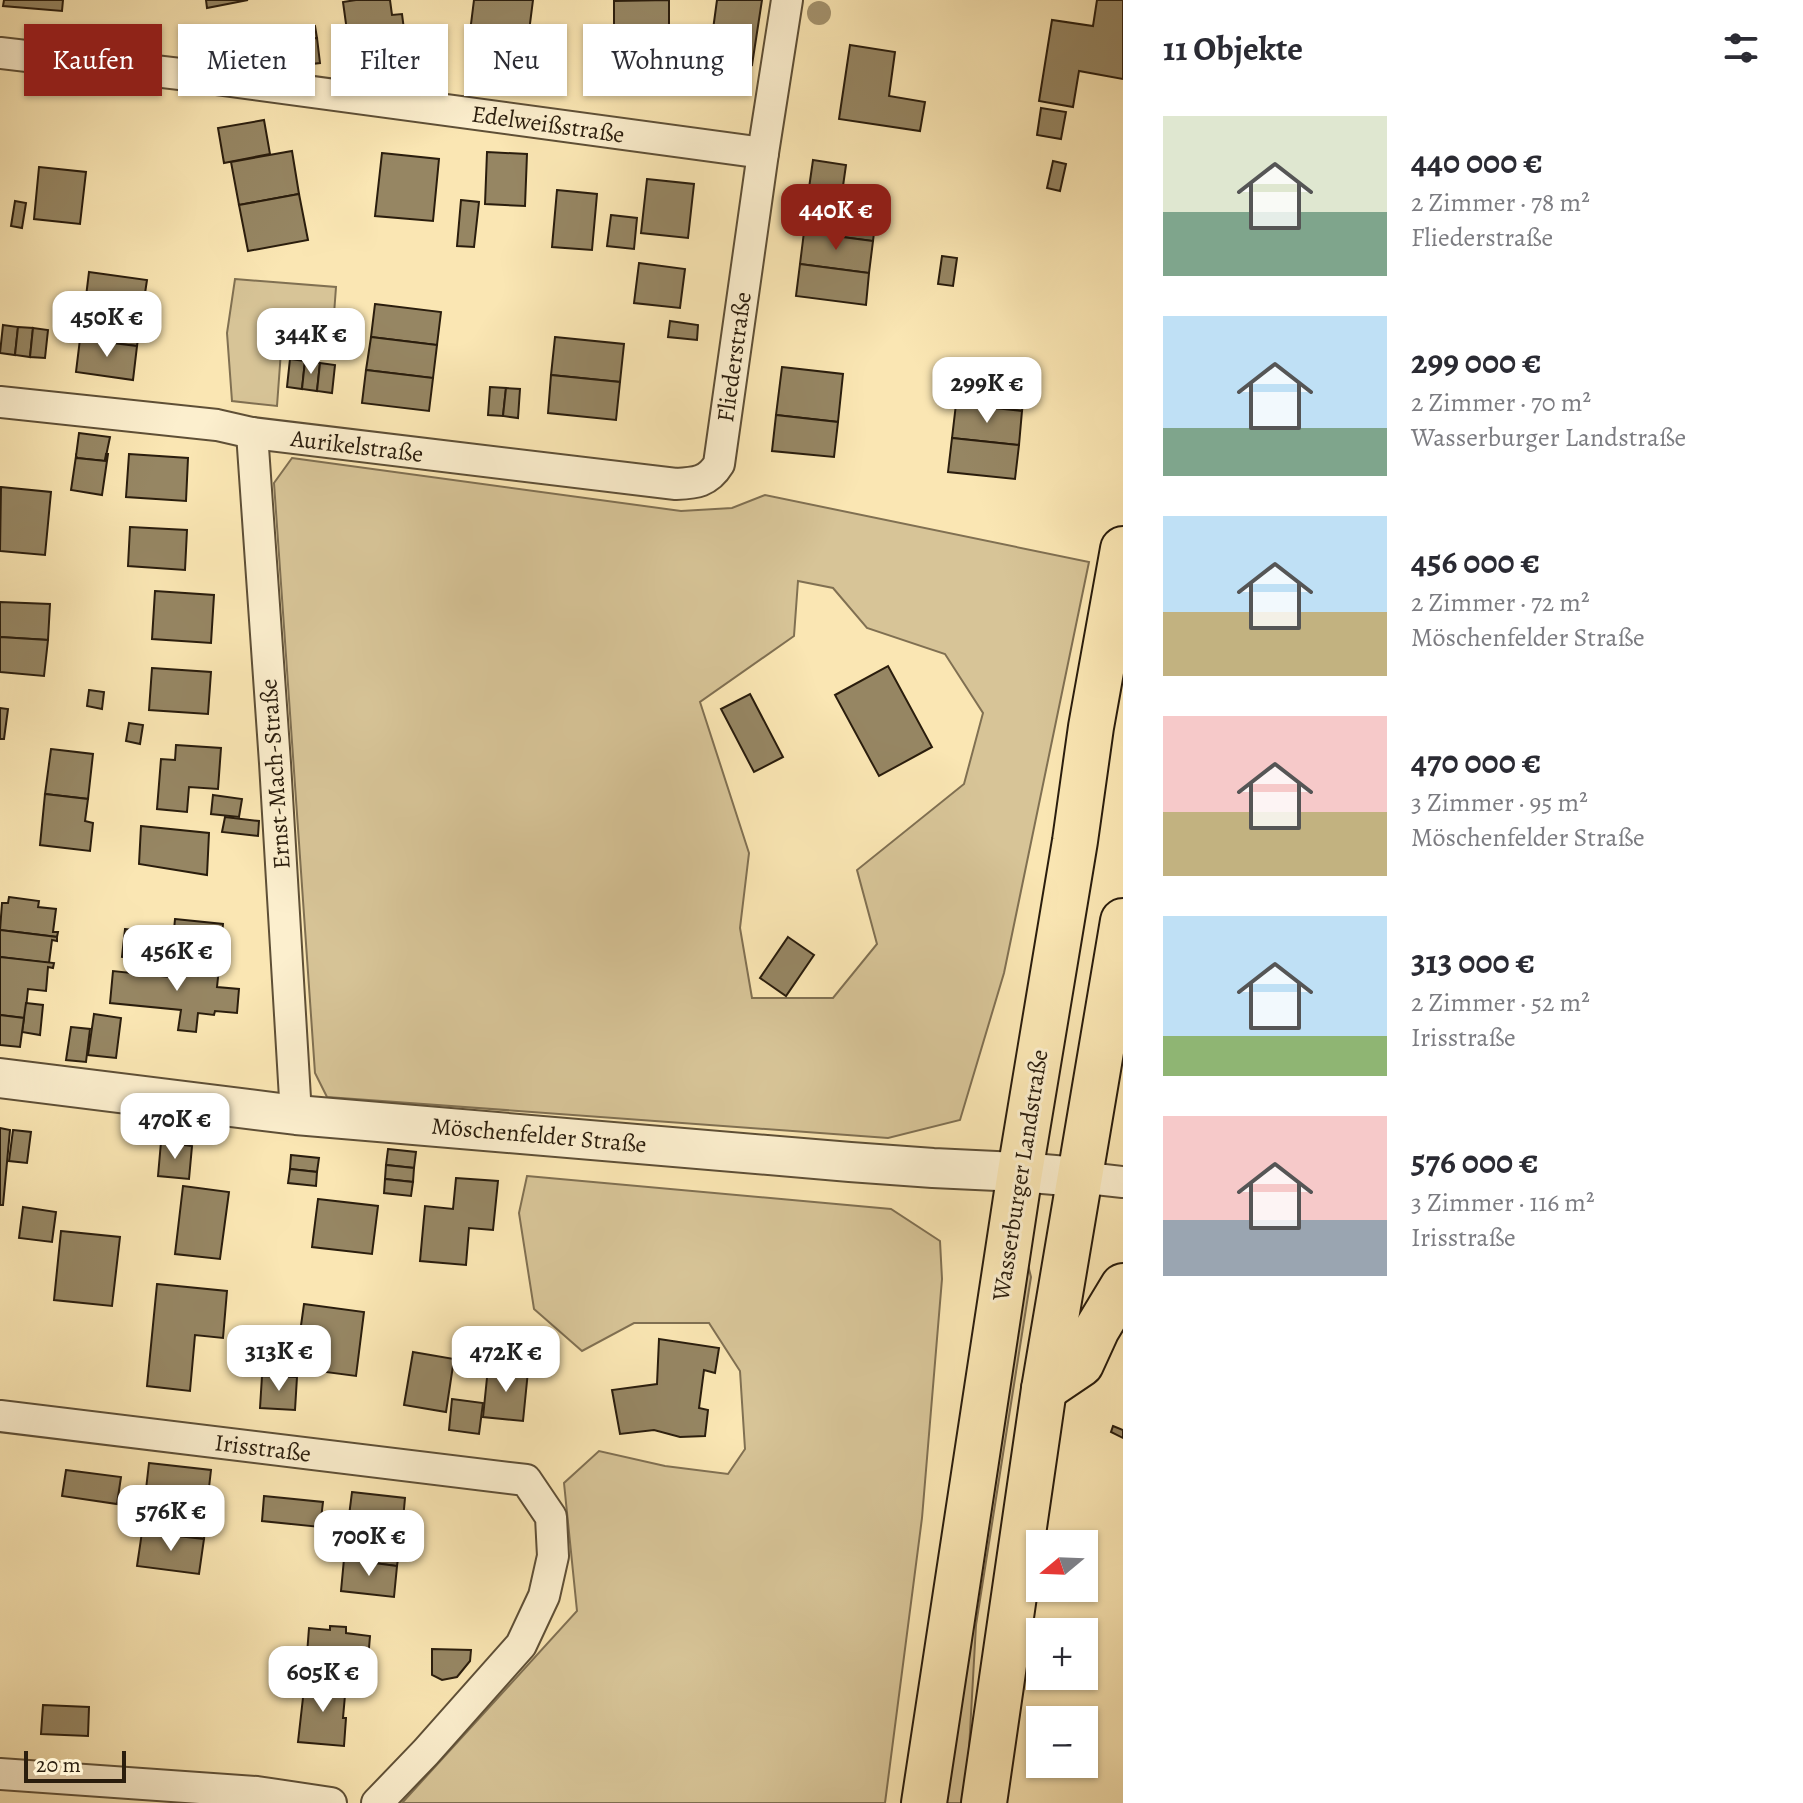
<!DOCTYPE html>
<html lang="de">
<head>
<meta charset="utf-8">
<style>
  :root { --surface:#fff; --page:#f2f2f3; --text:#2b2b33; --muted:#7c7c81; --accent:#8f2418 }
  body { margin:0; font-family:Alegreya,serif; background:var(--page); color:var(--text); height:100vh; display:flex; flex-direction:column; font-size:30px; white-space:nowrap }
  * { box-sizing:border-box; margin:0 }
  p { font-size:26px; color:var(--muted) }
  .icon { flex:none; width:44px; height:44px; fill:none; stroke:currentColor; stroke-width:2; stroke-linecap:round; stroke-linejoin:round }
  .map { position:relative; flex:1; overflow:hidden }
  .sheet { display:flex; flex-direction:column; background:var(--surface); width:680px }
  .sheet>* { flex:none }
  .guide { position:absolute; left:24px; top:24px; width:760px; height:72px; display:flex; gap:16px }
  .needle { width:52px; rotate:251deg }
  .fabs { position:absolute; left:1026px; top:1530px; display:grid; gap:16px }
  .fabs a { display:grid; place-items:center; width:72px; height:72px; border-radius:0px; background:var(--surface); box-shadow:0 2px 6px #0004; font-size:40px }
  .scale { position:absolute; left:24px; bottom:20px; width:102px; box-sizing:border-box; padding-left:8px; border:4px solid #2a1d0d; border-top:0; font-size:22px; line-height:28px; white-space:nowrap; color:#2a1d0d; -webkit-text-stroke:6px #fcefce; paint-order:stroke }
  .price { position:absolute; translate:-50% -68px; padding:0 18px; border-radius:16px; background:#fff; color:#222; font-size:26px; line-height:52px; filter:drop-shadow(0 2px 4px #0008) }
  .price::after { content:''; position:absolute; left:50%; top:48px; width:24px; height:18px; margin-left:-12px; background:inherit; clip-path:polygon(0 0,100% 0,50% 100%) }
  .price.current { background:var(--accent); color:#fff }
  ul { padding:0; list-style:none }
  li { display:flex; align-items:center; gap:24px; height:200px; padding:0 40px }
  li span { display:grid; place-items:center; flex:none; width:224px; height:160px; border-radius:0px; color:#555 }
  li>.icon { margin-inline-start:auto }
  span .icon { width:96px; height:96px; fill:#fffc; stroke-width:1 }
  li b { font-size:34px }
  h2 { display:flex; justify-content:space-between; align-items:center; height:96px; padding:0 40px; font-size:34px }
  .pill { padding:0 28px; border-radius:0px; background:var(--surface); box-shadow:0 2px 6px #0004; font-size:28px; line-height:72px }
  .pill.current { background:var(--accent); color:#fff }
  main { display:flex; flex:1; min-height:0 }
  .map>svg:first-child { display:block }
  .green { fill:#d7c497; stroke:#807052; stroke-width:2; fill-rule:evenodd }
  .building { fill:#968663; stroke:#2a1d0d; stroke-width:2 }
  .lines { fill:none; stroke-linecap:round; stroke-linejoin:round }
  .minor-casing { stroke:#5e4f36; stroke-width:34 }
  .tertiary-casing { stroke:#5e4f36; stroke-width:42 }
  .primary-casing { stroke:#2a1d0d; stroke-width:48 }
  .minor { stroke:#fcefce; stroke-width:30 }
  .tertiary { stroke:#fcefce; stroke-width:38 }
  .primary { stroke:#fae6b3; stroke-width:44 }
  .tree { fill:#a4936e }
  .labels { text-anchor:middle; stroke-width:6; stroke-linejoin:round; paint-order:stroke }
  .street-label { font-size:24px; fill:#2a1d0d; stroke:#fcefce }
</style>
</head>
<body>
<main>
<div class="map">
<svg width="1123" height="1803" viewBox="0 0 1123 1803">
  <rect width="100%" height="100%" fill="#fae6b3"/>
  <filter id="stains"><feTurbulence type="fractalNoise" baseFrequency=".0025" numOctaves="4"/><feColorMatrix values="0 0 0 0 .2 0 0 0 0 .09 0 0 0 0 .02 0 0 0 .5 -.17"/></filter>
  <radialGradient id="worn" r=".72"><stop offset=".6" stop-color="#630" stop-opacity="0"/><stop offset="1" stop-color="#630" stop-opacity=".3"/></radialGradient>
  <g class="green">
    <path d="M235,279L336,287L331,355L281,351L277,406L232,401L227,333Z"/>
    <path d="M292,458L681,511L732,508L765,495L1089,562L1004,973L960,1120L888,1138L327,1097L315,1073L274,483ZM798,581L833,588L867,628L945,654L983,713L964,784L857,870L877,944L833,998H752L740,928L749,853L700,702L794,636Z"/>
    <path d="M527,1176L891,1209L940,1241L942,1279L922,1518L885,1803H402L577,1611L564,1483L599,1451L665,1466L728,1474L745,1449L740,1371L709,1323H634L582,1351L534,1309L519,1213Z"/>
    <path d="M1024,1249L1031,1277L976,1625L966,1803H941Z"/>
  </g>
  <g class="building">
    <path d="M4,0H63L62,11L3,6Z"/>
    <path d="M206,0H248L207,8Z"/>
    <path d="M356,0H390L392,15L402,14L407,53L375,57L374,50L350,53L343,2Z"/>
    <path d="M474,0H533L524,71L466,64Z"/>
    <path d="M669,0V41H660V83H606V52H614V1Z"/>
    <path d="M717,0H762L752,65L709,59Z"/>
    <path d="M1097,0H1123V79L1079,71L1073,107L1039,101L1052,20L1093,26Z"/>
    <path d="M315,26L317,38L306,39L305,27Z"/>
    <path d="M317,38L320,63L284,67L282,42Z"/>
    <path d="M850,45L895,52L889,96L925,102L920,131L839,119Z"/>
    <path d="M1041,108L1066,112L1061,139L1037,135Z"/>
    <path d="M264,120L270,154L224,163L218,128Z"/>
    <path d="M292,151L299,194L239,205L231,162Z"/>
    <path d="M487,152L527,154L525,206L485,204Z"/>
    <path d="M382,153L439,159L433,221L375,216Z"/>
    <path d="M813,160L846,165L842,193L809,188Z"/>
    <path d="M1053,161L1066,164L1060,191L1047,188Z"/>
    <path d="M39,167L86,172L80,224L34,219Z"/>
    <path d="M647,179L694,184L688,238L641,233Z"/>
    <path d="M557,190L597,194L592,250L552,247Z"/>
    <path d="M299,194L308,240L248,251L239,205Z"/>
    <path d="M461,200L479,202L474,247L457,246Z"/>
    <path d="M808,200L877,209L873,241L804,232Z"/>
    <path d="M15,201L26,203L22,228L11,226Z"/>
    <path d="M611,215L637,218L634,249L607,246Z"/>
    <path d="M804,232L873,241L869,273L800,264Z"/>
    <path d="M942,256L957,258L953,286L938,284Z"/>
    <path d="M639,263L685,269L680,308L634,303Z"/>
    <path d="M800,264L869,273L866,305L796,296Z"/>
    <path d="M89,272L147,280L142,313L85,305Z"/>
    <path d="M375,304L441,312L437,345L371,337Z"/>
    <path d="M85,305L142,313L137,346L80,339Z"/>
    <path d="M670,321L698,325L697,340L668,337Z"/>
    <path d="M3,325L18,327L15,355L0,353Z"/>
    <path d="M18,327L33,328L30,357L15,355Z"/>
    <path d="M33,328L48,330L45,358L30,357Z"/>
    <path d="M371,337L437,345L433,378L366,370Z"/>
    <path d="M555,337L624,344L620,382L551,375Z"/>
    <path d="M80,339L137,346L133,380L76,372Z"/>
    <path d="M290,359L305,361L302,389L287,387Z"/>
    <path d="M305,361L320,363L317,391L302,389Z"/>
    <path d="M320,363L335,365L332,393L317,391Z"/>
    <path d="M782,367L843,374L838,422L776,415Z"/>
    <path d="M366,370L433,378L429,411L362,403Z"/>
    <path d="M959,370L1026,377L1022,411L956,404Z"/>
    <path d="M551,375L620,382L616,420L548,413Z"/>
    <path d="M490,387L506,388L503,416L488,415Z"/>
    <path d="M506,388L520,389L518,418L503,416Z"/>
    <path d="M956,404L1022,411L1019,445L952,438Z"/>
    <path d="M776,415L838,422L834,457L772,451Z"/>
    <path d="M79,433L110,437L105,461L77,458L76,456Z"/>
    <path d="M952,438L1019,445L1015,479L948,472Z"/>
    <path d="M106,454H108L102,495L71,490L76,456L77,458L105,461Z"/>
    <path d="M129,454L188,458L186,501L126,497Z"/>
    <path d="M1,487L51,492L45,555L0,551Z"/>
    <path d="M130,527L187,530L185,570L128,566Z"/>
    <path d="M155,591L214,595L211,643L152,639Z"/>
    <path d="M0,602L50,604L48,640L0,637Z"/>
    <path d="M0,637L48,640L44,676L0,672Z"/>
    <path d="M888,666L932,747L879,776L835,695Z"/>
    <path d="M152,668L211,672L208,714L149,710Z"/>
    <path d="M89,690L104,692L102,709L87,706Z"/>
    <path d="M750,694L783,757L754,772L721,709Z"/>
    <path d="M0,708L8,709L4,739H0Z"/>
    <path d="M129,723L143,725L140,744L126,741Z"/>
    <path d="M176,745L221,748L218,789L189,787L187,812L157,809L161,759L175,760Z"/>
    <path d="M51,749L93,754L88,799L45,794Z"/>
    <path d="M45,794L88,799L85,821L93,823L90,851L40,845Z"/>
    <path d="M213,795L242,799L239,817L211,814Z"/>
    <path d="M225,817L259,821L258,836L222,832Z"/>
    <path d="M141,826L209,833L207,875L139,864Z"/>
    <path d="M9,897L39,901L38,907L56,909L53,932H58L57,937L0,930L2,903H8Z"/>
    <path d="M175,919L223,924L219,968L171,963Z"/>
    <path d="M125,929L166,934L163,962L122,957Z"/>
    <path d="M0,930L57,937V941L52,940L49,963L0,957Z"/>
    <path d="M788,937L814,955L786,996L760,978Z"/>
    <path d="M0,957L54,963L53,968L48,967L46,991L28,989L25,1018L0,1015Z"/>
    <path d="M171,963L219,968L217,987L239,989L237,1013L215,1011L214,1015L198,1013L196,1032L178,1030L181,1010L110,1003L113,971L169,977Z"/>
    <path d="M26,1003L43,1005L40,1035L22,1032Z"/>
    <path d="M94,1014L121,1018L116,1058L88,1055Z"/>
    <path d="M0,1015L24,1018L20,1047L0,1045Z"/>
    <path d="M71,1027L90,1029L86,1062L66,1060Z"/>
    <path d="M0,1128L10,1130L3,1205H0Z"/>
    <path d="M13,1130L31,1132L27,1163L9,1161Z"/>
    <path d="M161,1142L192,1146L189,1179L158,1176Z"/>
    <path d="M388,1149L416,1152L414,1168L386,1165Z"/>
    <path d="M291,1155L319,1158L317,1172L290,1169Z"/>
    <path d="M386,1165L414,1168L413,1182L385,1179Z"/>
    <path d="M290,1169L317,1172L316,1186L288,1183Z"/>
    <path d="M456,1178L498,1181L493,1230L469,1228L466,1265L420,1261L425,1206L453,1209Z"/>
    <path d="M385,1179L413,1182L411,1196L384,1193Z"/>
    <path d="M183,1186L229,1192L220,1259L175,1254Z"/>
    <path d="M318,1199L378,1206L372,1254L312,1247Z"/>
    <path d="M23,1207L56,1212L52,1242L19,1238Z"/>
    <path d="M61,1231L120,1237L112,1306L54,1300Z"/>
    <path d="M157,1284L227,1291L223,1338L195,1335L190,1391L147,1386Z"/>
    <path d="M304,1304L364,1312L356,1376L295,1368Z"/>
    <path d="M659,1339L719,1348L715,1373L704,1370L699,1408L708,1410L705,1436L680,1437L654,1430L620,1434L612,1390L657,1384Z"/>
    <path d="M413,1352L454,1359L446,1412L404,1405Z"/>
    <path d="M488,1368L528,1371L523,1421L483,1417Z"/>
    <path d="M262,1376L297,1377L295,1410L260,1408Z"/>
    <path d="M452,1399L483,1403L479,1434L449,1430Z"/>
    <path d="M1113,1426L1123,1430V1438L1111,1432Z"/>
    <path d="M149,1463L211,1470L207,1505L145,1498Z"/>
    <path d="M66,1470L121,1477L117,1504L62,1496Z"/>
    <path d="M352,1492L405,1498L402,1531L348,1524Z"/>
    <path d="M264,1496L323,1502L320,1527L262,1521Z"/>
    <path d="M145,1498L207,1505L204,1539L142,1532Z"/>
    <path d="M348,1524L402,1531L397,1566L344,1559Z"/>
    <path d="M142,1532L204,1539L199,1574L137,1566Z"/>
    <path d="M344,1559L397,1566L394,1597L341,1591Z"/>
    <path d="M330,1626L346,1627V1633L370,1636L368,1660L307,1654L309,1628L330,1630Z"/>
    <path d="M432,1649L471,1650L470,1661L457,1677L442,1680L432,1675Z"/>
    <path d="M307,1654L368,1660L366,1686L305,1680Z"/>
    <path d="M305,1680L346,1684L343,1718H346L344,1746L298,1742Z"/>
    <path d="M43,1705L89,1707L88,1736L41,1734Z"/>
  </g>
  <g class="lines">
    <defs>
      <g id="minor">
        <path d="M0,53L180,74L763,153"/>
        <path d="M0,402L217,425L252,433L676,484C696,483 708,482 719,464L763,153L787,0"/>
        <path d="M252,433L275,763L296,1115"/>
        <path d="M1078,1177L1123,1182"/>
        <path d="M0,1416L526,1480L551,1517L553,1556L544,1596L521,1645L426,1752L377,1803"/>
        <path d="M0,1774L257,1792L331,1803"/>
      </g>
      <path id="tertiary" d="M0,1078L296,1115L850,1162L933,1168L1020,1172L1078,1177"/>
      <g id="primary">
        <path d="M1044,1389L1081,1364L1097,1329L1123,1286"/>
        <path d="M924,1803L1020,1172L1075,841L1091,727L1123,549"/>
        <path d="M984,1803L1044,1389L1123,921"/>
      </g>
    </defs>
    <use href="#minor" class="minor-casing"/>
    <use href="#tertiary" class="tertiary-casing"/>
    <use href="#primary" class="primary-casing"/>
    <use href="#minor" class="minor"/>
    <use href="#tertiary" class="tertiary"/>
    <use href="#primary" class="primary"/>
  </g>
  <circle class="tree" cx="819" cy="13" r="12"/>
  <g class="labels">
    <g class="street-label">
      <text transform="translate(548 124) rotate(8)" y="8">Edelweißstraße</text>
      <text transform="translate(734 357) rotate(-82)" y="8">Fliederstraße</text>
      <text transform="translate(357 446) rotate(7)" y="8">Aurikelstraße</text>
      <text transform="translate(275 774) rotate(-94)" y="8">Ernst-Mach-Straße</text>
      <text transform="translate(539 1135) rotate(5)" y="8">Möschenfelder Straße</text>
      <text transform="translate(1020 1175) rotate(-81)" y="8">Wasserburger Landstraße</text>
      <text transform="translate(263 1448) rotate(7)" y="8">Irisstraße</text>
    </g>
  </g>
  <rect width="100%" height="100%" filter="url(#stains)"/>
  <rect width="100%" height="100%" fill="url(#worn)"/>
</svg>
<div class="fabs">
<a><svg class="needle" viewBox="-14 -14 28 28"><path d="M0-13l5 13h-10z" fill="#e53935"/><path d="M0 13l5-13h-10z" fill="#7c7c81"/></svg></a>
<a>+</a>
<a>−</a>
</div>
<div class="scale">20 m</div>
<b class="price current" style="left:836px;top:252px">440K €</b>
<b class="price" style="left:107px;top:359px">450K €</b>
<b class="price" style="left:311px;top:376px">344K €</b>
<b class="price" style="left:987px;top:425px">299K €</b>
<b class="price" style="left:177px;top:993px">456K €</b>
<b class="price" style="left:175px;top:1161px">470K €</b>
<b class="price" style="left:279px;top:1393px">313K €</b>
<b class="price" style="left:506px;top:1394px">472K €</b>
<b class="price" style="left:171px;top:1553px">576K €</b>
<b class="price" style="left:369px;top:1578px">700K €</b>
<b class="price" style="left:323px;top:1714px">605K €</b>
<div class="guide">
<a class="pill current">Kaufen</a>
<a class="pill">Mieten</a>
<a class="pill">Filter</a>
<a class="pill">Neu</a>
<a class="pill">Wohnung</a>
</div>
</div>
<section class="sheet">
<h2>11 Objekte<svg class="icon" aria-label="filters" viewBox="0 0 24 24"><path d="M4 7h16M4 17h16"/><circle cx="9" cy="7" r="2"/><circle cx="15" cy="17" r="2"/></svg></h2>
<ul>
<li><span style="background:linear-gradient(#dfe7d0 60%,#7fa58c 0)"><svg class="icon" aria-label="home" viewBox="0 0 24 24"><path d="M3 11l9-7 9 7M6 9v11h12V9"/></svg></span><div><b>440 000 €</b><p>2 Zimmer · 78 m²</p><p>Fliederstraße</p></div></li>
<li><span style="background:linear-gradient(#bfe0f5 70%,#7fa58c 0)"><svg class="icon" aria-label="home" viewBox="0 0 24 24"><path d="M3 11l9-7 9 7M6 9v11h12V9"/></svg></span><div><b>299 000 €</b><p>2 Zimmer · 70 m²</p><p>Wasserburger Landstraße</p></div></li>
<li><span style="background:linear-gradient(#bfe0f5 60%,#c2b280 0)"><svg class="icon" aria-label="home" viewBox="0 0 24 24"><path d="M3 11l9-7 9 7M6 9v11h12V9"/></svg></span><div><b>456 000 €</b><p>2 Zimmer · 72 m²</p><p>Möschenfelder Straße</p></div></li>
<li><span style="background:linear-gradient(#f6c9c9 60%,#c2b280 0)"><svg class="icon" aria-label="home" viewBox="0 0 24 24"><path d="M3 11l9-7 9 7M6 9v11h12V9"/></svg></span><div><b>470 000 €</b><p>3 Zimmer · 95 m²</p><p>Möschenfelder Straße</p></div></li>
<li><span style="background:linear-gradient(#bfe0f5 75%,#8fb573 0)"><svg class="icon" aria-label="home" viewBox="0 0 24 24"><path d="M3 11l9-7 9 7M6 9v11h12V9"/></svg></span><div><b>313 000 €</b><p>2 Zimmer · 52 m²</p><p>Irisstraße</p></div></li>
<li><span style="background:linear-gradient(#f6c9c9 65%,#9aa5b1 0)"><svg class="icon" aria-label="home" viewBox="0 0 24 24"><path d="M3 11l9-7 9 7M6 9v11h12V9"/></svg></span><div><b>576 000 €</b><p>3 Zimmer · 116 m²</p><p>Irisstraße</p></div></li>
</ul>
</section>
</main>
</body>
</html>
